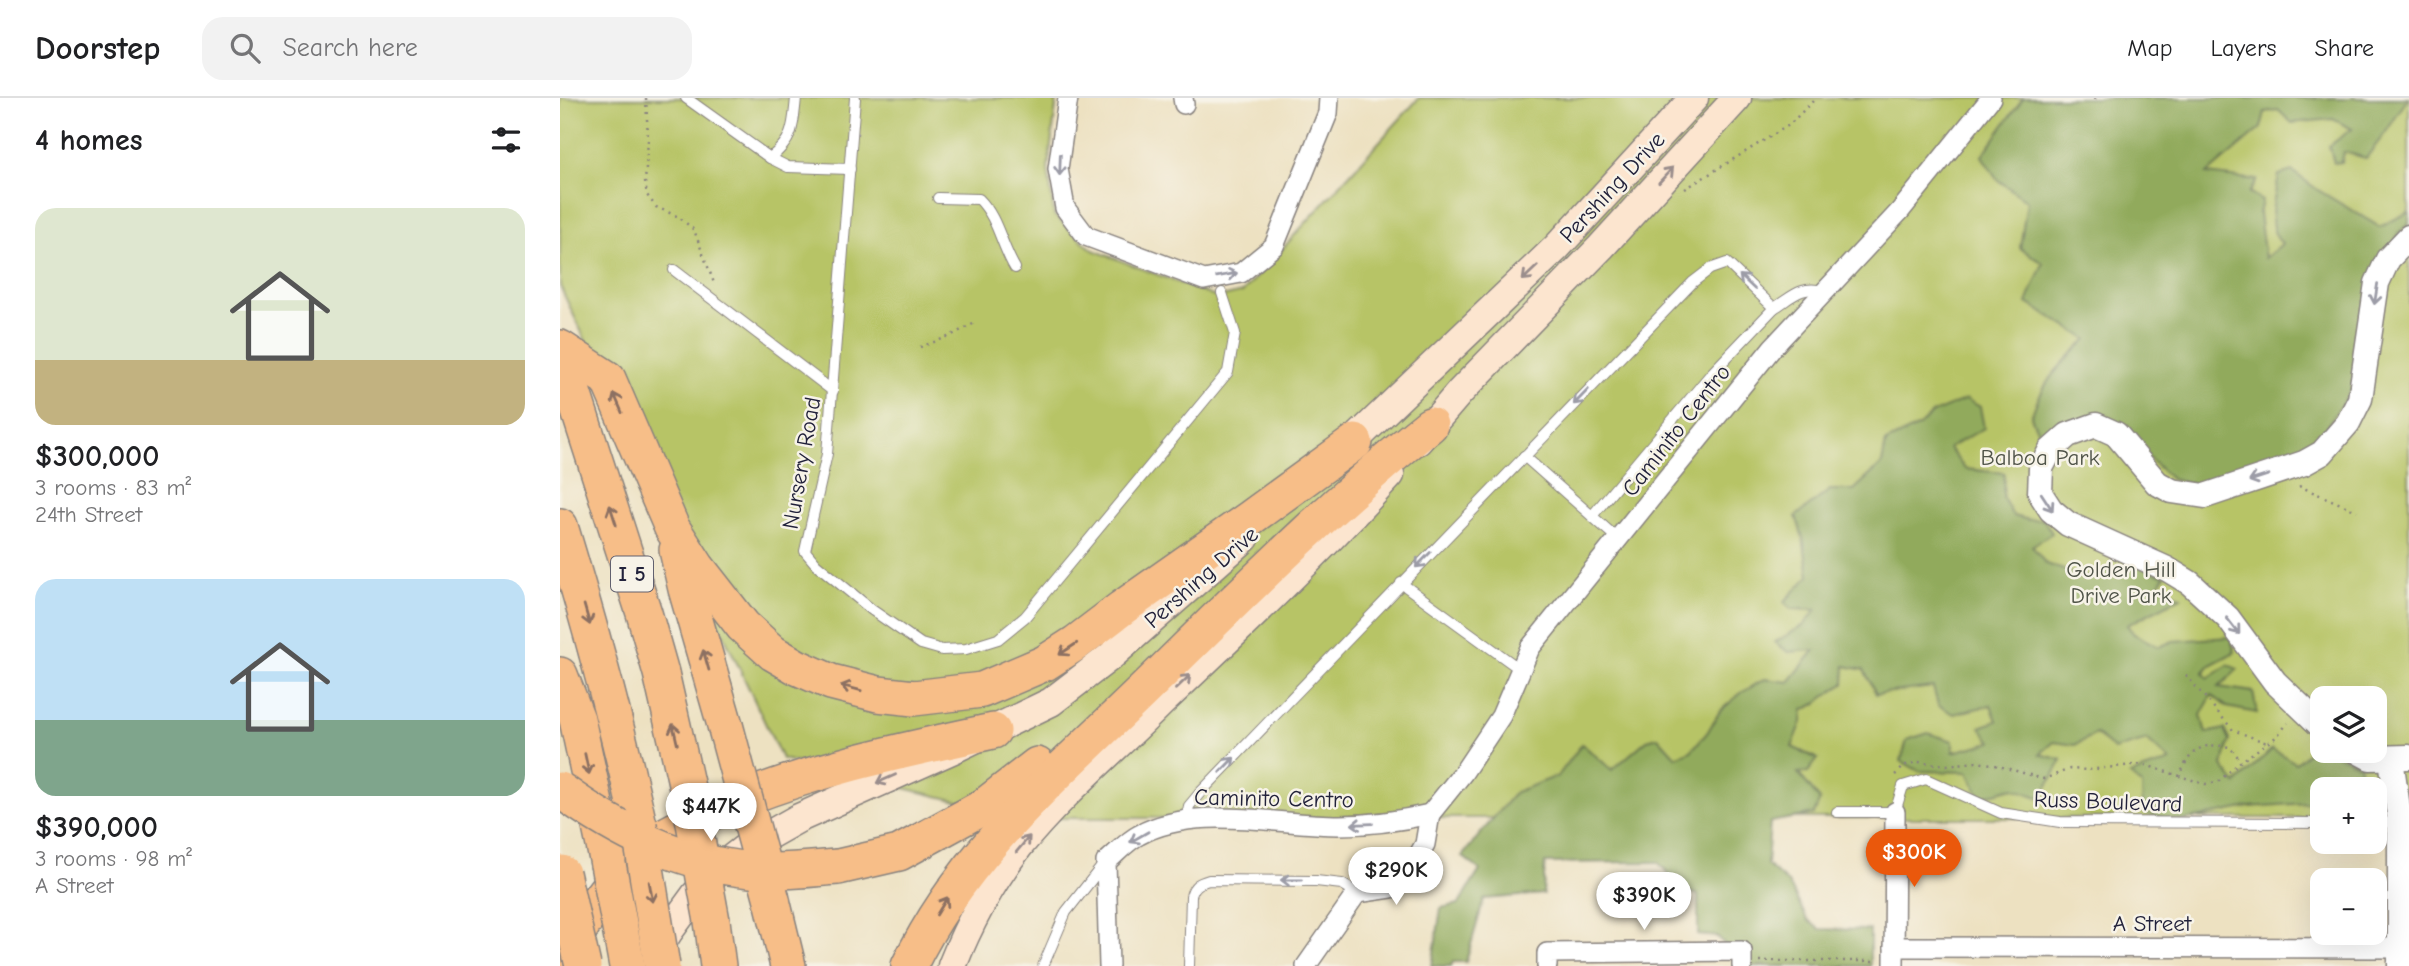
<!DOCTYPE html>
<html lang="en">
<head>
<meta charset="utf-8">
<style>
  :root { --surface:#fff; --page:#f2f2f2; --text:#202124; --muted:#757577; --line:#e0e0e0; --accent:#ea580c }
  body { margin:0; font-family:"Comic Neue",sans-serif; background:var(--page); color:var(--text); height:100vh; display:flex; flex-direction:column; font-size:26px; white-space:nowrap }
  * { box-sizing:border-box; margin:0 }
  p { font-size:23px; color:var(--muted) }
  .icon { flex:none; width:38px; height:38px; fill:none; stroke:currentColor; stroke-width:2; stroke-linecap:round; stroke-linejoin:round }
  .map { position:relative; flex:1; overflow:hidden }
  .side { display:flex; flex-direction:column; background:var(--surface); width:560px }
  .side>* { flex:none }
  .tools { position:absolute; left:1750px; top:588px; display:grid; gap:14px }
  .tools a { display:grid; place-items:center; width:77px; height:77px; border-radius:14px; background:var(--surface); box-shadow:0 7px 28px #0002; font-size:35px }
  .price { position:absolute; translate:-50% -60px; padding:0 16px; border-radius:24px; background:#fff; color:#222; font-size:23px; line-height:46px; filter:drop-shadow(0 2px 4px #0008) }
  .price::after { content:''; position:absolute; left:50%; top:42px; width:21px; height:16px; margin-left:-10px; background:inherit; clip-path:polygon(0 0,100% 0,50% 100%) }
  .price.selected { background:var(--accent); color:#fff }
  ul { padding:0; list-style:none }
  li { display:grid; align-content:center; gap:14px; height:371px; padding:0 35px }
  li span { display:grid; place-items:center; height:217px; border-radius:21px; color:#555 }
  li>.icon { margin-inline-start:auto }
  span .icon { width:126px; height:126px; fill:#fffc; stroke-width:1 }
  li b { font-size:30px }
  h2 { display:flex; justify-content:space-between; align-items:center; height:84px; padding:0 35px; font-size:30px }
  header { display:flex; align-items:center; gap:42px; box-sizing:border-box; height:98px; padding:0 35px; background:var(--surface); border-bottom:2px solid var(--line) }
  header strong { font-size:33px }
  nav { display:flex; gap:38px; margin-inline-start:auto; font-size:24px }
  .search { width:490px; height:63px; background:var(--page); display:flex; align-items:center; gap:18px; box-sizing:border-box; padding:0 24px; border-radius:21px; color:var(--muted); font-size:26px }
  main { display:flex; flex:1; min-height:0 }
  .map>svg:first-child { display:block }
  .green { fill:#b7c466; stroke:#6c7350; stroke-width:2; fill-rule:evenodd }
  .forest { fill:#91aa5b; stroke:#5a664b; stroke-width:2 }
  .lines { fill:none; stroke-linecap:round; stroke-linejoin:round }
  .service-casing { stroke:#88827e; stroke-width:12 }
  .minor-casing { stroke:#88827e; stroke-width:22 }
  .tertiary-casing { stroke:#88827e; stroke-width:27 }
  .secondary-casing { stroke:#88827e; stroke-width:31 }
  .motorway-casing { stroke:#88827e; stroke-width:38 }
  .path { stroke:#88827e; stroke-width:2.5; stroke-dasharray:2 5; stroke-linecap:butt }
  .service { stroke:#fff; stroke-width:10 }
  .minor { stroke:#fff; stroke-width:19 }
  .tertiary { stroke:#fff; stroke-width:24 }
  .secondary { stroke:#fce5cf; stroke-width:28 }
  .motorway { stroke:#f7be88; stroke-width:35 }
  .motorway-bridge-casing { stroke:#88827e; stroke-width:38; stroke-linecap:butt }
  .motorway-bridge { stroke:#f7be88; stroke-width:35 }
  .oneway { stroke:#9c9ca7 }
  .oneway2 { stroke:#9a8d8c }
  .oneway3 { stroke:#8c7062 }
  .labels { text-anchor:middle; stroke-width:5; stroke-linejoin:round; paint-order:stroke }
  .shield { fill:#f7f3e8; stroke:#62616f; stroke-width:2 }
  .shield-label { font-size:21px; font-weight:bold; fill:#22223b }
  .street-label { font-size:23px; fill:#22223b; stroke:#f7f3e8 }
  .park-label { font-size:23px; fill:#4f5348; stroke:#f7f3e8 }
</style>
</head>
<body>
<header>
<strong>Doorstep</strong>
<div class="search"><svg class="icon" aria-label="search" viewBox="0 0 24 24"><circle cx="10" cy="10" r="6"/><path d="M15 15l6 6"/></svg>Search here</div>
<nav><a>Map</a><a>Layers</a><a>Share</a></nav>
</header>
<main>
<section class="side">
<h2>4 homes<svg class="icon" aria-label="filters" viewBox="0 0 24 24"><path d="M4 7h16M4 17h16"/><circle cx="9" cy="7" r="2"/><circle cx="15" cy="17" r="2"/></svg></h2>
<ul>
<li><span style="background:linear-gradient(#dfe7d0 70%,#c2b280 0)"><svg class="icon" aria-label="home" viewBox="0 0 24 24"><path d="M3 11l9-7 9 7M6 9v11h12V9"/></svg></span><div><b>$300,000</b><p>3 rooms · 83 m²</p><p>24th Street</p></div></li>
<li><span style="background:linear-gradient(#bfe0f5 65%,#7fa58c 0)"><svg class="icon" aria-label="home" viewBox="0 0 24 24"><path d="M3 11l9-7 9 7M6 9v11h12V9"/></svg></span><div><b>$390,000</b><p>3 rooms · 98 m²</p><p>A Street</p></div></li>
</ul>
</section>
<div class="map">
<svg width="1849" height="868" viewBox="0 0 1849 868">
  <rect width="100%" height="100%" fill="#f7f3e8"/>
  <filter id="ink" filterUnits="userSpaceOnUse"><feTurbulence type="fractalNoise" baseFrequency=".0143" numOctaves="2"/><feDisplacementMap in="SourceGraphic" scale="14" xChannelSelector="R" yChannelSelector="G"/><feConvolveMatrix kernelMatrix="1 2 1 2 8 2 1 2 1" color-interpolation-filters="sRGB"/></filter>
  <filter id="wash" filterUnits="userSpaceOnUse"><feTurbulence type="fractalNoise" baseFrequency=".00686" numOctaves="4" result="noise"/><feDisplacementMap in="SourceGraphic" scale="28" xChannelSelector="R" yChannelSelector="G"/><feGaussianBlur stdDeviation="1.57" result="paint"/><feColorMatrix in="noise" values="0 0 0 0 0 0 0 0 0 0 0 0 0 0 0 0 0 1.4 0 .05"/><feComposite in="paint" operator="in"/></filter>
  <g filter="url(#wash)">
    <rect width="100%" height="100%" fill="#ede1c1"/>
    <path class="green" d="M0,0H497L488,71L494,117L533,152L658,200L683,194L859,0H1849V721H1815V691H1762V720H469L222,661L0,188ZM1762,600H1815V653H1762Z"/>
    <g class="forest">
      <path d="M1463,0H1848L1826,34L1806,60L1784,54L1782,64L1774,65L1769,48L1792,31L1773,21L1732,25L1718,12L1705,14L1701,30L1647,76L1697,82L1689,95L1702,103L1699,116L1705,160L1722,146C1704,129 1715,99 1719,77L1732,73L1758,92L1820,129L1849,114V126L1838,135L1791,292L1763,334L1741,351L1639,388L1611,381L1590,361L1571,335L1479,336L1471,319C1484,281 1499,268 1527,241L1467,205L1483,165L1460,150L1467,103L1438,82L1422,58Z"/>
      <path d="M1406,301L1420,309L1424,330L1389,350L1405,371L1444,375L1443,400L1453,418L1469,422L1483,421L1492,435L1472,448L1486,466L1524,479L1572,465L1605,478L1599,487L1621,499L1567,527L1574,536L1599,549L1613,543L1670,539L1675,554L1650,567L1643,575L1648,580L1668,567L1678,571L1659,589L1693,594L1697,615L1667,609L1652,597L1641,617L1646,635L1665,631L1670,642L1662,668L1676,686L1712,651L1736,665L1757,646L1762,649V653H1770L1800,667L1799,691H1762V704L1689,709L1621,723L1583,715L1582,687L1570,677L1610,663L1587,642L1554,652L1536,636L1515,647L1494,644L1480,656L1502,662L1481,700L1453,690L1420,699L1408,674L1359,673L1341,663L1347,642L1368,635L1393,643V654L1432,644L1420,629L1437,623L1431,607L1394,616L1378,607L1373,589L1316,596L1304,572L1285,568L1284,586C1270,593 1257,608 1243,612L1242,624L1232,649L1258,661L1248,674L1238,675L1260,702L1254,716L1210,724L1207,767L1229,786L1247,821L1259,831L1310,832V868H1182L1158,839L1138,837V797L1122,792L1098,764L985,765L983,796L924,801L906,864H893L891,868H872L881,810L899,806L920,772L902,758L955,694L998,678L1022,646L1052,672L1087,642L1098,639L1116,659L1131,653L1147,635L1160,613L1181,595L1205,581L1229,584L1255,552L1228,554L1215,544L1244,527L1256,512L1232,511L1224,504L1249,478L1243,440L1236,418L1270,392H1294L1322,366L1326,344L1358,329L1373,315Z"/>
    </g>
  </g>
  <g filter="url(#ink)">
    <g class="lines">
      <defs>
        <g id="service">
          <path d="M126,0L210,60C234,41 233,29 236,0"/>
          <path d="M295,0L267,356L245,453L256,466L312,512L361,546L382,552L406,551L438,541L465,519L668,274L675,235L662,195"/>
          <path d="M210,60L228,69L290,71"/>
          <path d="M378,100L419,101C438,120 441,147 455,170"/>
          <path d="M114,172L273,293"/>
          <path d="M964,358L1059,442"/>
          <path d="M1032,418L1150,277L1214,210"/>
          <path d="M841,485L961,572"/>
          <path d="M1277,714H1335L1343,688L1366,681L1441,715L1500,724L1762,725"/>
          <path d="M627,720L629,708L639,696L1133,184L1150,171L1167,165L1214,210C1232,199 1241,187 1263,193"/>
          <path d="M1815,725L1839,724"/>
          <path d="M483,868L506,814L543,767"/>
          <path d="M629,868L631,798C634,787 639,785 649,782L756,783L782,786L797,795"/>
        </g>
        <g id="minor">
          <path d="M508,0L498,71L505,110L526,138L644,182L681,175L714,148L768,15L769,0"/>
          <path d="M623,0L624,6"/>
          <path d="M1334,849L1849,850"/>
          <path d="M549,868L546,764C556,756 567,743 579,737C636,706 716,727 779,727C810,727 839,723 870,716"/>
          <path d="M746,868L797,795L831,790L849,774L865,746L870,716L903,675L941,618L970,550L1213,249L1340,113L1431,0"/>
          <path d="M987,868V855L1182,853V868"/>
          <path d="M1334,868L1335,714"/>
        </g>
        <g id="tertiary">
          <path d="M1762,629L1715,584L1668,520L1630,485L1607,471L1508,426L1491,412L1480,395L1481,370L1490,353L1508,337L1536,327L1556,336L1597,385L1612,393L1645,398L1744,365L1762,355L1788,325L1800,301L1817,185L1828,161L1849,139"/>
          <path d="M1797,653L1810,660L1849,659"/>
          <path d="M1831,661L1840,724V868"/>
        </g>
        <g id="secondary">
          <path d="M858,343L900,294L1041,149L1177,0"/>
          <path d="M778,358L997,149L1134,0"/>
          <path d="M93,859L109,833L136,796L166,765L184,751L239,720L398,649L491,604L551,558L685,440"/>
          <path d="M392,868C409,825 431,784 459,748C501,696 554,652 601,605C679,531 757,457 830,377"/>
        </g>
        <g id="motorway">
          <path d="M0,250L48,281L112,430L137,469L183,528L213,555L237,569L271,584L318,596L354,600L422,592L485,565L516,545L562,510L689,421L795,344"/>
          <path d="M0,254L84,515L101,575L130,703"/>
          <path d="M0,428C30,527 57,626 79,727"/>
          <path d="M117,452L126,491L165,627"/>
          <path d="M0,577L17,621L48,766"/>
          <path d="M278,769L339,755L423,709L477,667"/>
          <path d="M212,802L228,868"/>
          <path d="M152,823L158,868"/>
          <path d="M1,868C23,821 53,772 96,743C111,733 128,726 143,718C234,675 335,654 433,633"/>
          <path d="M349,868C405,752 499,675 589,587C680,498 770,407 870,327"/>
        </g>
      </defs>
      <use href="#service" class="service-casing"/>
      <use href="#minor" class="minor-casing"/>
      <use href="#tertiary" class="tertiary-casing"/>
      <use href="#secondary" class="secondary-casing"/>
      <use href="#motorway" class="motorway-casing"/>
      <g class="path">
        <path d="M86,0L88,42L85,84L87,97L96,109L119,119L134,132L154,185"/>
        <path d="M1535,0V2"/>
        <path d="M1125,91L1229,27L1256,0"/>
        <path d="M360,249L388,239L415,225"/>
        <path d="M1739,388L1797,413"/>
        <path d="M1626,577L1673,632L1707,645"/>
        <path d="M1335,677L1346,667L1358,664L1387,667L1416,664L1432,666L1484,681L1510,671L1527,672L1582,666L1645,686L1658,684L1680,664L1716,639L1728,625"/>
        <path d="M1619,679C1631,651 1640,644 1670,649L1681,663"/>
        <path d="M1199,863H1315"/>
      </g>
      <use href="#service" class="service"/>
      <use href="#minor" class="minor"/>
      <use href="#tertiary" class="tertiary"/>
      <use href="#secondary" class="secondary"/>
      <use href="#motorway" class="motorway"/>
      <defs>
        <g id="motorway-bridge">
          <path d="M165,627L212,802"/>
          <path d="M0,692C58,734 119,765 191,772C220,775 249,771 278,769"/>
          <path d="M130,703L152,823"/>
          <path d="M79,727L102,868"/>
          <path d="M48,766L67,868"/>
          <path d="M2,775L23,868"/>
        </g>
      </defs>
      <use href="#motorway-bridge" class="motorway-bridge-casing"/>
      <use href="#motorway-bridge" class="motorway-bridge"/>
    </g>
    <defs><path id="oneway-shaft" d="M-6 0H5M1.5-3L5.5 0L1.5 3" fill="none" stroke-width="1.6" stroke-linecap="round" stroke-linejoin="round" transform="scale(1.75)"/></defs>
    <g class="oneway">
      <use href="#oneway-shaft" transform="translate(500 67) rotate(92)"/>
      <use href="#oneway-shaft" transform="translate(667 177) rotate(-10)"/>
      <use href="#oneway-shaft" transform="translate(1187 184) rotate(-136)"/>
      <use href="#oneway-shaft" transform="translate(1816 196) rotate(99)"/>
      <use href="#oneway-shaft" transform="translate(1021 299) rotate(134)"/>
      <use href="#oneway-shaft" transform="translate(1699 380) rotate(162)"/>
      <use href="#oneway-shaft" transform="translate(1487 404) rotate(57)"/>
      <use href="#oneway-shaft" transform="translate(863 462) rotate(134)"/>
      <use href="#oneway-shaft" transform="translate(1673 528) rotate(52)"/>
      <use href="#oneway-shaft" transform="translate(667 667) rotate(-46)"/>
      <use href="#oneway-shaft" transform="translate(802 726) rotate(178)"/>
      <use href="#oneway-shaft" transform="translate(579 739) rotate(150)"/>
      <use href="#oneway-shaft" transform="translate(731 782) rotate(-180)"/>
    </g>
    <g class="oneway2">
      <use href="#oneway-shaft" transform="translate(1106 77) rotate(-47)"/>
      <use href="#oneway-shaft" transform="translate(970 175) rotate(136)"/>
      <use href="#oneway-shaft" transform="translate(623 584) rotate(-44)"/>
      <use href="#oneway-shaft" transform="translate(326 681) rotate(156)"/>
      <use href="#oneway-shaft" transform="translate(463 746) rotate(-50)"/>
    </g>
    <g class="oneway3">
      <use href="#oneway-shaft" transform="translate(58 305) rotate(-113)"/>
      <use href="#oneway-shaft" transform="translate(53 417) rotate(-108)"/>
      <use href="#oneway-shaft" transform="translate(27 517) rotate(74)"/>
      <use href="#oneway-shaft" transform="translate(508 551) rotate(147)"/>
      <use href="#oneway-shaft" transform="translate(146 562) rotate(-106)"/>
      <use href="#oneway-shaft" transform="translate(291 590) rotate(-165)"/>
      <use href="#oneway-shaft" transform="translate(115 636) rotate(-103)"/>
      <use href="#oneway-shaft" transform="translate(27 666) rotate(78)"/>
      <use href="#oneway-shaft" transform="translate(91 794) rotate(80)"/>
      <use href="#oneway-shaft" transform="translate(382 808) rotate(-58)"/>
    </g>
  </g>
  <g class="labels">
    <rect class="shield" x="51" y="458.5" width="42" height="35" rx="5"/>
    <g class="shield-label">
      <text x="72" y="483">I 5</text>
    </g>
    <g class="street-label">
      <text transform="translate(1052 89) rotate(-47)" y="8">Pershing Drive</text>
      <text transform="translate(1116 332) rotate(-52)" y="8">Caminito Centro</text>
      <text transform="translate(241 365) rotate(-80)" y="8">Nursery Road</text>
      <text transform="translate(641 479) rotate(-41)" y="8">Pershing Drive</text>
      <text transform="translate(714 700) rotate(1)" y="8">Caminito Centro</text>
      <text transform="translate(1548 703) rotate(2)" y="8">Russ Boulevard</text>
      <text x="1592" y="833">A Street</text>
    </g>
    <g class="park-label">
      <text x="1480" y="367">Balboa Park</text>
      <text x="1561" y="479">Golden Hill<tspan x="1561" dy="26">Drive Park</tspan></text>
    </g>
  </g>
</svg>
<div class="tools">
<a><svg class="icon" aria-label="layers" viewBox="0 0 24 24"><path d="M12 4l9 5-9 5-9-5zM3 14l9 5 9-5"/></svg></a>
<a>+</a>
<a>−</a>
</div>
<b class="price" style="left:151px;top:745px">$447K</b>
<b class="price selected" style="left:1354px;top:791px">$300K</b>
<b class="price" style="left:836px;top:809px">$290K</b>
<b class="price" style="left:1084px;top:834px">$390K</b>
</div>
</main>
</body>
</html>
